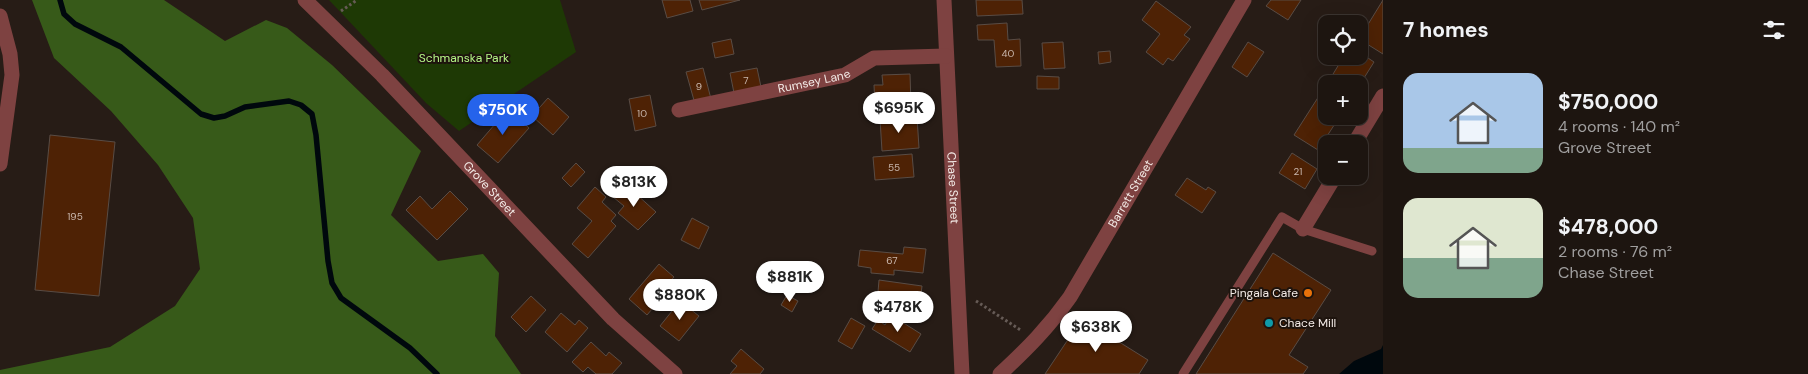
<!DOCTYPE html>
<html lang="en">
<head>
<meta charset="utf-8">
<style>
  :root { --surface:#1d1510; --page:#251e19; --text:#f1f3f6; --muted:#a09f9f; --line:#3b3430; --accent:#2563eb }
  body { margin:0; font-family:"DM Sans",sans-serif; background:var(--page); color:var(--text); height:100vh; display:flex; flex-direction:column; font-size:19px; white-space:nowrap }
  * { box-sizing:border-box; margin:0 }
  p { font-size:16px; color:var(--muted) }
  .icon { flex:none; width:28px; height:28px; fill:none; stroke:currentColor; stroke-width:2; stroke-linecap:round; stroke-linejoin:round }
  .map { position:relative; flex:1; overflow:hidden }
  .sheet { display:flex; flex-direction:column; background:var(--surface); width:425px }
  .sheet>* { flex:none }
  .controls { position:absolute; left:1318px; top:15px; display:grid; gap:10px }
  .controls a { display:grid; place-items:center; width:50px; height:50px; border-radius:10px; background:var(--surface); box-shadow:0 5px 20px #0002,0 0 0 1px var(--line); font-size:25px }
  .price { position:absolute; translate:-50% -42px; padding:0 11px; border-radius:18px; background:#fff; color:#222; font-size:16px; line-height:32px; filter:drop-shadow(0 1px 2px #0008) }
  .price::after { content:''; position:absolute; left:50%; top:30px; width:15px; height:11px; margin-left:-8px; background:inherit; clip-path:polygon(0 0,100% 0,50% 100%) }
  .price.selected { background:var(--accent); color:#fff }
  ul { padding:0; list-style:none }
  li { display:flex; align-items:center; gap:15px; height:125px; padding:0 20px }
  li span { display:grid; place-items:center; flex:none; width:140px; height:100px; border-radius:15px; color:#555 }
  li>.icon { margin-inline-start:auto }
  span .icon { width:60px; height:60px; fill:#fffc; stroke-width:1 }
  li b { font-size:21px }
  h2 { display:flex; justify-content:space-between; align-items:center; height:60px; padding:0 20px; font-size:21px }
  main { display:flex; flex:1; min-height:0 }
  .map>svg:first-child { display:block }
  .green { fill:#1e3905 }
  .forest { fill:#375a19 }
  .water { fill:#00080d }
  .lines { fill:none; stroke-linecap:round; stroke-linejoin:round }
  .stream { stroke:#00080d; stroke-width:5.5 }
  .building { fill:#4e2205; stroke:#594c45 }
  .path { stroke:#665b56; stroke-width:3; stroke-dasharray:2.5 2.5; stroke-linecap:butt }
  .service { stroke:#7e4241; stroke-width:9 }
  .minor { stroke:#7e4241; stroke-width:15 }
  .tertiary { stroke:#7e4241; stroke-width:15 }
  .food-dot { fill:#e8710a; stroke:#1d130d; stroke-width:2 }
  .culture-dot { fill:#0f9aa8; stroke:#1d130d; stroke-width:2 }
  .labels { text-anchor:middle; stroke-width:4; stroke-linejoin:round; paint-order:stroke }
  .number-label { font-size:10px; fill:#cab8ae }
  .park-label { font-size:12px; fill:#b5f586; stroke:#1d130d }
  .street-label { font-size:12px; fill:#f3eae6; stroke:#1d130d }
  .poi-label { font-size:12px; fill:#f3eae6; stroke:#1d130d; text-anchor:end }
</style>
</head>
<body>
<main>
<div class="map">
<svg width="1383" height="374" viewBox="0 0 1383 374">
  <rect width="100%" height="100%" fill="#271c16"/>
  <path class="green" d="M329,0H560L576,52L459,131L426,103Z"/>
  <path class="forest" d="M32,0H164L225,41L266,20L287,28L332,65L421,151L391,215L438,261L483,254L499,273L495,336L521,374H0V370L110,347L175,306L200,269L193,218L158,165L111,111L54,58Z"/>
  <path class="water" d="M1383,345V374H1339L1354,361L1381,349Z"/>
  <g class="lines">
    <path class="stream" d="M60,0L64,14L75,24L121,47L201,114L214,118L225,116L245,107L289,101L301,105L312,114L316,135L328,261L332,283L341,298L410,348L437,374"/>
  </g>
  <g class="building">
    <path d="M662,0H690L693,11L667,18Z"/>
    <path d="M699,0H740L702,10Z"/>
    <path d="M976,0H1022L1023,14L977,16Z"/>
    <path d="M1271,0H1301L1288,20L1266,6Z"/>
    <path d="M1383,0V54L1359,39Z"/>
    <path d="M1156,1L1191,27L1184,35L1190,39L1173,61L1168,58L1163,65L1146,52L1160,34L1142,20Z"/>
    <path d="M1007,23L1008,40L1020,39L1021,66L996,67L994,40H978L977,25Z"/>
    <path d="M731,39L734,54L715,58L712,43Z"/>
    <path d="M1063,42L1065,68L1044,69L1042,43Z"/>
    <path d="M1248,42L1264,52L1247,77L1232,67Z"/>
    <path d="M1110,51L1111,62L1099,64L1098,52Z"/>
    <path d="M1359,52L1374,62L1359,86V84H1327L1344,56H1359Z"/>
    <path d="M703,68L711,99L695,104L686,72Z"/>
    <path d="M757,68L761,87L734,93L730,73Z"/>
    <path d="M910,74L911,106L875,107L874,85H883L882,75Z"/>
    <path d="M1037,76L1059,77V89H1037Z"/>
    <path d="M1326,85V116H1340L1318,150L1294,135Z"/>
    <path d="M650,95L656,126L635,131L629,99Z"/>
    <path d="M548,98L569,117L553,135L532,116Z"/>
    <path d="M508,109L529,128L498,163L477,145Z"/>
    <path d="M917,117L919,148L882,151L880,119Z"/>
    <path d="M50,135L115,142L99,296L35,290Z"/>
    <path d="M1292,153L1317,169L1305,189L1279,173Z"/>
    <path d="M912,154L914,177L875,180L873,157Z"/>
    <path d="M576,163L585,172L571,187L562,178Z"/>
    <path d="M1187,178L1206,190L1208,187L1216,192L1202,213L1175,195Z"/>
    <path d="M625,184L656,212L638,230L618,213L624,206L613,197Z"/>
    <path d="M595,187L606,197L602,202L616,215L611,221L616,226L588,258L572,244L592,221L577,208Z"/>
    <path d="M450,191L468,209L437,240L406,210L420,196L432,209Z"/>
    <path d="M692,218L709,227L699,249L681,240Z"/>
    <path d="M904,247L926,249L923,273L894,270V275L871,273V268L858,266L860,250L903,254Z"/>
    <path d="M1273,253L1331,290L1289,355L1308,367L1303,374H1196Z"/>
    <path d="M659,264L674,277L665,287L668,290L647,315L629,299Z"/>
    <path d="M879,280L922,286L920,303L898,300V294L878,292Z"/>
    <path d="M787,295L798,301L792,312L781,305Z"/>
    <path d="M531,296L546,310L526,332L511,317Z"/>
    <path d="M680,301L699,316L679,341L660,326Z"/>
    <path d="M561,313L575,325L579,320L588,328L567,352L545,332Z"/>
    <path d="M891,315L921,334L910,352L872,329L878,320L885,325Z"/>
    <path d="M1083,317L1103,330L1108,323L1121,332L1116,340L1148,360L1139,374H1045Z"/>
    <path d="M851,318L865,326L852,349L838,341Z"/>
    <path d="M591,342L606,356L609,352L622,363L612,374H596L588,367L583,372L572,362Z"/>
    <path d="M741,349L764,369L760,374H730L737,366L731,361Z"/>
  </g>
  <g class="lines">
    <g class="path">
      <path d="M341,11L357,0"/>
      <path d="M976,301L1022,331"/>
    </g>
    <path class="service" d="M1183,374L1282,217L1303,229L1372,251"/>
    <g class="minor">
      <path id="s1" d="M944,0L962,374"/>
      <path d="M0,16L10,54L12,75L0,164"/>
      <path id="s2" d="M679,110L845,75L874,58L946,56"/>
      <path d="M1354,144L1383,96"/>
      <path d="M1303,229L1335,176"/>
    </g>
    <g class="tertiary">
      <path id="s3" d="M305,0L382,75L613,319L675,374"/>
      <path id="s4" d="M1000,374C1027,349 1048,328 1070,297L1244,0"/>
    </g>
  </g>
  <circle class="food-dot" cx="1308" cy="293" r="5"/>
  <circle class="culture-dot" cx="1269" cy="323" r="5"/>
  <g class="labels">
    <g class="number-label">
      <text x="1008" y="57">40</text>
      <text x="746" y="84">7</text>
      <text x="699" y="90">9</text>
      <text x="642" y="117">10</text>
      <text x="894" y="171">55</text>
      <text x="1298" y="175">21</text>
      <text x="75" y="220">195</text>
      <text x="892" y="264">67</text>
    </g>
    <g class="park-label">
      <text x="464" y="62">Schmanska Park</text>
    </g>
    <g class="street-label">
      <text dy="4" stroke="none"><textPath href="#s2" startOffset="138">Rumsey Lane</textPath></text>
      <text dy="4" stroke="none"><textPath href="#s1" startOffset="188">Chase Street</textPath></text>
      <text dy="4" stroke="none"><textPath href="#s3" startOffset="264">Grove Street</textPath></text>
      <text dy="4" stroke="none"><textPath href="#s4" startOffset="224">Barrett Street</textPath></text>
    </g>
    <g class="poi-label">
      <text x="1298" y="297">Pingala Cafe</text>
      <text x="1279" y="327" text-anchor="start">Chace Mill</text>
    </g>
  </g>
</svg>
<div class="controls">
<a><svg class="icon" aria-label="locate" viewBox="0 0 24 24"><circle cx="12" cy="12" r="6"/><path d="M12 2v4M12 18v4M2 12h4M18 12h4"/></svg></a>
<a>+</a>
<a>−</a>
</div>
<b class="price" style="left:899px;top:134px">$695K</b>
<b class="price selected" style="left:503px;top:136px">$750K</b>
<b class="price" style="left:634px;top:208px">$813K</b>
<b class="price" style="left:790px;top:303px">$881K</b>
<b class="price" style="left:680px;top:321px">$880K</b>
<b class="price" style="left:898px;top:333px">$478K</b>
<b class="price" style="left:1096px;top:353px">$638K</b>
</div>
<section class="sheet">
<h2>7 homes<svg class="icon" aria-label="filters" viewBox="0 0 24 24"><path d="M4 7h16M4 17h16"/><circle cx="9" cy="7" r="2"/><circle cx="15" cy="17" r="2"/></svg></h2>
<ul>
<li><span style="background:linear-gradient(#a9c7e8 75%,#7fa58c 0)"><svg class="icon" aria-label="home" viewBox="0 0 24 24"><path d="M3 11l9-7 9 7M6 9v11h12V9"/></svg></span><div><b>$750,000</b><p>4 rooms · 140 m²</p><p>Grove Street</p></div></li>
<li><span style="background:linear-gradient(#dfe7d0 60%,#7fa58c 0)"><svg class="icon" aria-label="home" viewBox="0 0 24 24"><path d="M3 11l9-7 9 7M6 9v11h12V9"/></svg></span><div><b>$478,000</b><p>2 rooms · 76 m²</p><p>Chase Street</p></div></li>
</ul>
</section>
</main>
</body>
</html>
